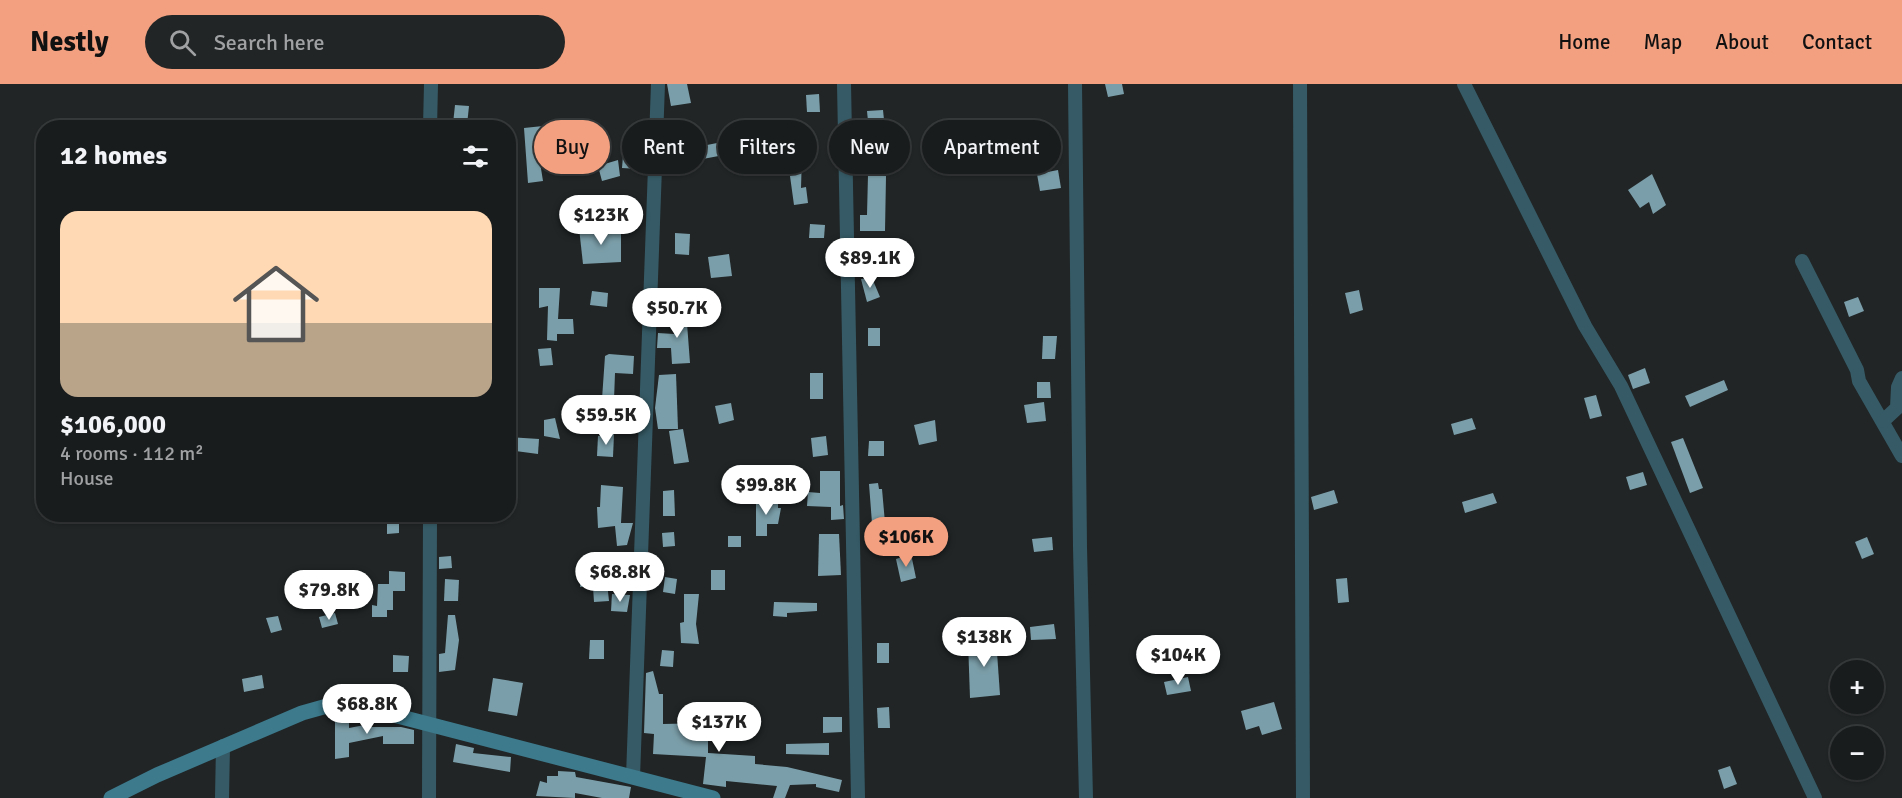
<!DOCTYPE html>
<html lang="en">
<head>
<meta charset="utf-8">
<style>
  :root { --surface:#191c1c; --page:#222525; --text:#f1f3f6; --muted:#9fa1a3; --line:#373a3b; --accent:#f2a080 }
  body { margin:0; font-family:Signika,sans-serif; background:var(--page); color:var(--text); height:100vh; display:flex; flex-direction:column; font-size:22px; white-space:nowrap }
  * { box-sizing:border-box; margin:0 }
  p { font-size:20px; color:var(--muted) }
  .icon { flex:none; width:33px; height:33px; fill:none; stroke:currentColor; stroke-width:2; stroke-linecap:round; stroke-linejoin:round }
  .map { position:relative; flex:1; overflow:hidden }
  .panel { position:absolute; left:36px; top:36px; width:480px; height:402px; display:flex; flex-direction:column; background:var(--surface); border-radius:24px; box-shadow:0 2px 4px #0004,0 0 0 2px var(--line) }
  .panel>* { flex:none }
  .guide { position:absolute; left:534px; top:36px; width:570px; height:54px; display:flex; gap:12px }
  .fabs { position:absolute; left:1830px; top:576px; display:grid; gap:12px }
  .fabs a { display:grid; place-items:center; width:54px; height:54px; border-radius:50%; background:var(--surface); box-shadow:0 2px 4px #0004,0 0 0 2px var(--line); font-size:30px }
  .price { position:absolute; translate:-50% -51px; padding:0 14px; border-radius:21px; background:#fff; color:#222; font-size:20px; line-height:39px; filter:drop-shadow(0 2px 3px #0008) }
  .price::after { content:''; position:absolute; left:50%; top:36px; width:18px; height:14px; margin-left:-9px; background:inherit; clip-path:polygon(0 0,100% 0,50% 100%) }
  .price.active { background:var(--accent); color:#111 }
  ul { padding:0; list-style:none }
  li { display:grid; align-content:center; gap:12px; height:318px; padding:0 24px }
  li+li { border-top:2px solid var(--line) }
  li span { display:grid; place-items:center; height:186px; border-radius:18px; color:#555 }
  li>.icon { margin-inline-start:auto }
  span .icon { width:108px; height:108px; fill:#fffc; stroke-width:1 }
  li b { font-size:26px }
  h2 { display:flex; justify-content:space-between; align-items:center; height:72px; padding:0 24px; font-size:26px }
  .chip { padding:0 21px; border-radius:27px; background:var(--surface); box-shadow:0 2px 4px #0004,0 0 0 2px var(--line); font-size:21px; line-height:54px }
  .chip.active { background:var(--accent); color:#111 }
  header { display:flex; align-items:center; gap:36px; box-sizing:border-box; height:84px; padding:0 30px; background:var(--accent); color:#111 }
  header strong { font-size:28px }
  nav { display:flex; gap:33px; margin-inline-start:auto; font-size:21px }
  .search { width:420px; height:54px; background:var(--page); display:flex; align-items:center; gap:15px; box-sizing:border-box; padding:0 21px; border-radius:33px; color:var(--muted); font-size:22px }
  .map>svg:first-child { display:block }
  .building { fill:#7b9faa }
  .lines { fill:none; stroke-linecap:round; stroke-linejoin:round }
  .street { stroke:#365b66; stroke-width:14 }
  .secondary { stroke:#3c7a8c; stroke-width:15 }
</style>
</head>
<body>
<header>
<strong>Nestly</strong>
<div class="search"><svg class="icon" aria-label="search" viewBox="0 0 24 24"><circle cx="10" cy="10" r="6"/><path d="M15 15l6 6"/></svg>Search here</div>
<nav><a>Home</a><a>Map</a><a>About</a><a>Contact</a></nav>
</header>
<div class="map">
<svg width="1902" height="714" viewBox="0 0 1902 714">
  <rect width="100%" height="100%" fill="#212526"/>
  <g class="building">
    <path d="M667,0H687L691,19L671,22Z"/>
    <path d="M1105,0H1122L1124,10L1108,13Z"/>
    <path d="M819,10L820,28H807L806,11Z"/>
    <path d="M455,21L469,22L467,41L453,40Z"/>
    <path d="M883,26L885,46L869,47L867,27Z"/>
    <path d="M543,42L547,65L538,66L543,97L528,99L524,44Z"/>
    <path d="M722,58L724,71L692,77V79L674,80L677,67Z"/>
    <path d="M570,69L591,70L590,85L569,84Z"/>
    <path d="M785,70L802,71L801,104L806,103L808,119L794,121L790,92H784Z"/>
    <path d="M623,72L640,73L639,85L622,84Z"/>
    <path d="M618,76L620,92L602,97L598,82Z"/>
    <path d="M1058,86L1061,104L1040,107L1037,90Z"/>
    <path d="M1652,90L1666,121L1653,130L1649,118L1640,124L1628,106Z"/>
    <path d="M868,91L886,92L885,147H860V131H867Z"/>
    <path d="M810,140L825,141L824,154H809Z"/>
    <path d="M579,144L621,146V178L583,180Z"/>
    <path d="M675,149L690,150L689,171L675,170Z"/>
    <path d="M729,170L732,192L711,194L708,173Z"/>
    <path d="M880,173L882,189L871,190L869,174Z"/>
    <path d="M872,194L880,213L867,218L861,195Z"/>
    <path d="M539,204H560L558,235H573L574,250H557V257L547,256L548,222L539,224Z"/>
    <path d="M1359,206L1363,226L1350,230L1345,209Z"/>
    <path d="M592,207L608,209L607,223L590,221Z"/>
    <path d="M1858,213L1864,227L1849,233L1844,218Z"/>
    <path d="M673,226H686L690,279L672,280L671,264H657L658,249L674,250Z"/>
    <rect x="868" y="244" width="12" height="18"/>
    <path d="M1043,252H1057L1055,275H1042Z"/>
    <path d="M551,264L553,281L540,282L538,265Z"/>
    <path d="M609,270L634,272L633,290L615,289L614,316L602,315L605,272Z"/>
    <path d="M1645,284L1650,299L1633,305L1628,291Z"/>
    <rect x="810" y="289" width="13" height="26"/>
    <path d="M676,290L678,345H658L655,324L659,291Z"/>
    <path d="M1724,296L1728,306L1690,323L1685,312Z"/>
    <path d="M1037,298H1050L1051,314H1037Z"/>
    <path d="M1596,311L1602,332L1590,335L1584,314Z"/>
    <path d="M623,317L624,347H612L611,318Z"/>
    <path d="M1044,318L1046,337L1027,339L1024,321Z"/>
    <path d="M731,319L734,336L719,340L715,322Z"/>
    <path d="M555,334L560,355L544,352V336Z"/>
    <path d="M1472,334L1476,345L1454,351L1451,340Z"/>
    <path d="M935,336L937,357L919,361L914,341Z"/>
    <path d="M683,345L689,378L674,380L669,347Z"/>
    <path d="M614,350L613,373L597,372L598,352Z"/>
    <path d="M826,352L828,371L813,373L811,354Z"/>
    <path d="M508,353L539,355L538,370L508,366Z"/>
    <path d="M1683,354L1703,404L1690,409L1671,358Z"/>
    <path d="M869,357H884V372H868Z"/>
    <path d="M820,387H840V422L843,421L844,435L831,436V423L807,422L808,408L820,409Z"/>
    <path d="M1643,388L1647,401L1630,406L1626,393Z"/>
    <path d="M878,399L879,405H882L886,450L873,452L869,400Z"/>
    <path d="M601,401L623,403L621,439H633L627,461L617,462L615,442L598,444L597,423H600Z"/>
    <path d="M674,406L675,432H663V407Z"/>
    <path d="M1334,406L1338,419L1314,426L1311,413Z"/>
    <path d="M1493,409L1497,419L1465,429L1462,418Z"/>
    <path d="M756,417H778V424H781L778,440H767V452H756Z"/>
    <path d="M387,435H399V449L387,450Z"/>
    <path d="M674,448L675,462L663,463L662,449Z"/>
    <path d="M819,450H839L841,491L818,492Z"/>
    <rect x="728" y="452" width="13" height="11"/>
    <path d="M1052,453L1053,466L1034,468L1032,455Z"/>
    <path d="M1867,453L1874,470L1862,475L1855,458Z"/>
    <path d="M911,470L916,494L901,498L896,475Z"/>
    <path d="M451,472L452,484L439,485V473Z"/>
    <rect x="711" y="486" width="14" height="20"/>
    <path d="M389,487L405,488V507H393V526H387V533H372V521L377,522L378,500H389Z"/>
    <path d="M580,488L606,489L609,517L594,518L593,503H580Z"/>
    <path d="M665,493L677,495L675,510L663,508Z"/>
    <path d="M1347,494L1349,518L1338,519L1336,495Z"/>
    <path d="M445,495L459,496L458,517H444Z"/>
    <path d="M612,510L630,511L627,528L611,527Z"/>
    <path d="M684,510H699L696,540L699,560L681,559L680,539L684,538Z"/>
    <path d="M774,518L817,519V527L787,529V533L773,532Z"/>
    <path d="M335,529L338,540L322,544L319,533Z"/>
    <path d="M448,531H455L459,556L455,586L439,588V570L445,569Z"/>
    <path d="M278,532L282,546L271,549L266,534Z"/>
    <path d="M1054,540L1056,555L1031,556L1030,543Z"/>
    <path d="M996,554L1000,611L970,614L968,557Z"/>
    <path d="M590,556H604V575H589Z"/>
    <rect x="877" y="559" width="12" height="20"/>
    <path d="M662,566L674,567L673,583L660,582Z"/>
    <path d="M393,571L409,572L408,588H393Z"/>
    <path d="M653,587L659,610H663V640L708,639V669L755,672V680L787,683L842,696L839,708L816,703V700L790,701L785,714H773L777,702L726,697V703L703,700L706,673L653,670L654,650L644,649L646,589Z"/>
    <path d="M262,591L264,604L244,608L242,595Z"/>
    <path d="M1188,593L1191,607L1167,611L1164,598Z"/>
    <path d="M493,594L523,599L517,632L488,627Z"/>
    <path d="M1274,618L1282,645L1262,651L1259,642L1246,646L1241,627Z"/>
    <path d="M889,623L890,644H878L877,624Z"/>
    <path d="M335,631H349V644L370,640L371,643H401L414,646V660H383V652L349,659V673L335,675Z"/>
    <path d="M823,633H842V648L823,649Z"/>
    <path d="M829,659V671L786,670V660Z"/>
    <path d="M456,660L474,664L473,669L511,673L510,688L453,678Z"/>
    <path d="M1730,682L1737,700L1724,705L1718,686Z"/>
    <path d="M558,687L575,688L576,693L631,703L629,714H602L575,709V714L536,712L540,697L547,699V692H558Z"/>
  </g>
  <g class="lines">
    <g class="street">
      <path d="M844,0L858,714"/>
      <path d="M1075,0L1080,463L1086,714"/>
      <path d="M1300,0L1303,714"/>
      <path d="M1464,0L1585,242L1621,302L1815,714"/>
      <path d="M430,44L431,0"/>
      <path d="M1802,177L1857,286L1859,297L1902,372"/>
      <path d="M1883,337L1897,324L1898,303L1902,294"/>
      <path d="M633,693L658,0"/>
      <path d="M222,714L223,662"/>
      <path d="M429,714L430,430"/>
    </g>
    <path class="secondary" d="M111,714L157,691L302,629L327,622L355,621L713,714"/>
  </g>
</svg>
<div class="fabs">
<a>+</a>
<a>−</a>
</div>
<b class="price" style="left:601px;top:162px">$123K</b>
<b class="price" style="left:870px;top:205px">$89.1K</b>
<b class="price" style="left:677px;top:255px">$50.7K</b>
<b class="price" style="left:606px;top:362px">$59.5K</b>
<b class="price" style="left:766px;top:432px">$99.8K</b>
<b class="price active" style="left:906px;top:484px">$106K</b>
<b class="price" style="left:620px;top:519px">$68.8K</b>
<b class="price" style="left:329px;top:537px">$79.8K</b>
<b class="price" style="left:984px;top:584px">$138K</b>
<b class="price" style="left:1178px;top:602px">$104K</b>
<b class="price" style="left:367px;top:651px">$68.8K</b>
<b class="price" style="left:719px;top:669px">$137K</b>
<div class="guide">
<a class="chip active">Buy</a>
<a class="chip">Rent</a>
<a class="chip">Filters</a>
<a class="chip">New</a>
<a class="chip">Apartment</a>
</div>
<section class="panel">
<h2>12 homes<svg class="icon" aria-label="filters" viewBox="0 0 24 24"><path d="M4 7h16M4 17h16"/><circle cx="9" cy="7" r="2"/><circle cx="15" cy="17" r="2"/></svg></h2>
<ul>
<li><span style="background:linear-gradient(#ffd9b3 60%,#b9a48a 0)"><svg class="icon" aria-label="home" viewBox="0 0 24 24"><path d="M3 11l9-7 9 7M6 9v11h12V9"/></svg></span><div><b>$106,000</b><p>4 rooms · 112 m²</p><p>House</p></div></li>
</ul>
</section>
</div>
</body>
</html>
